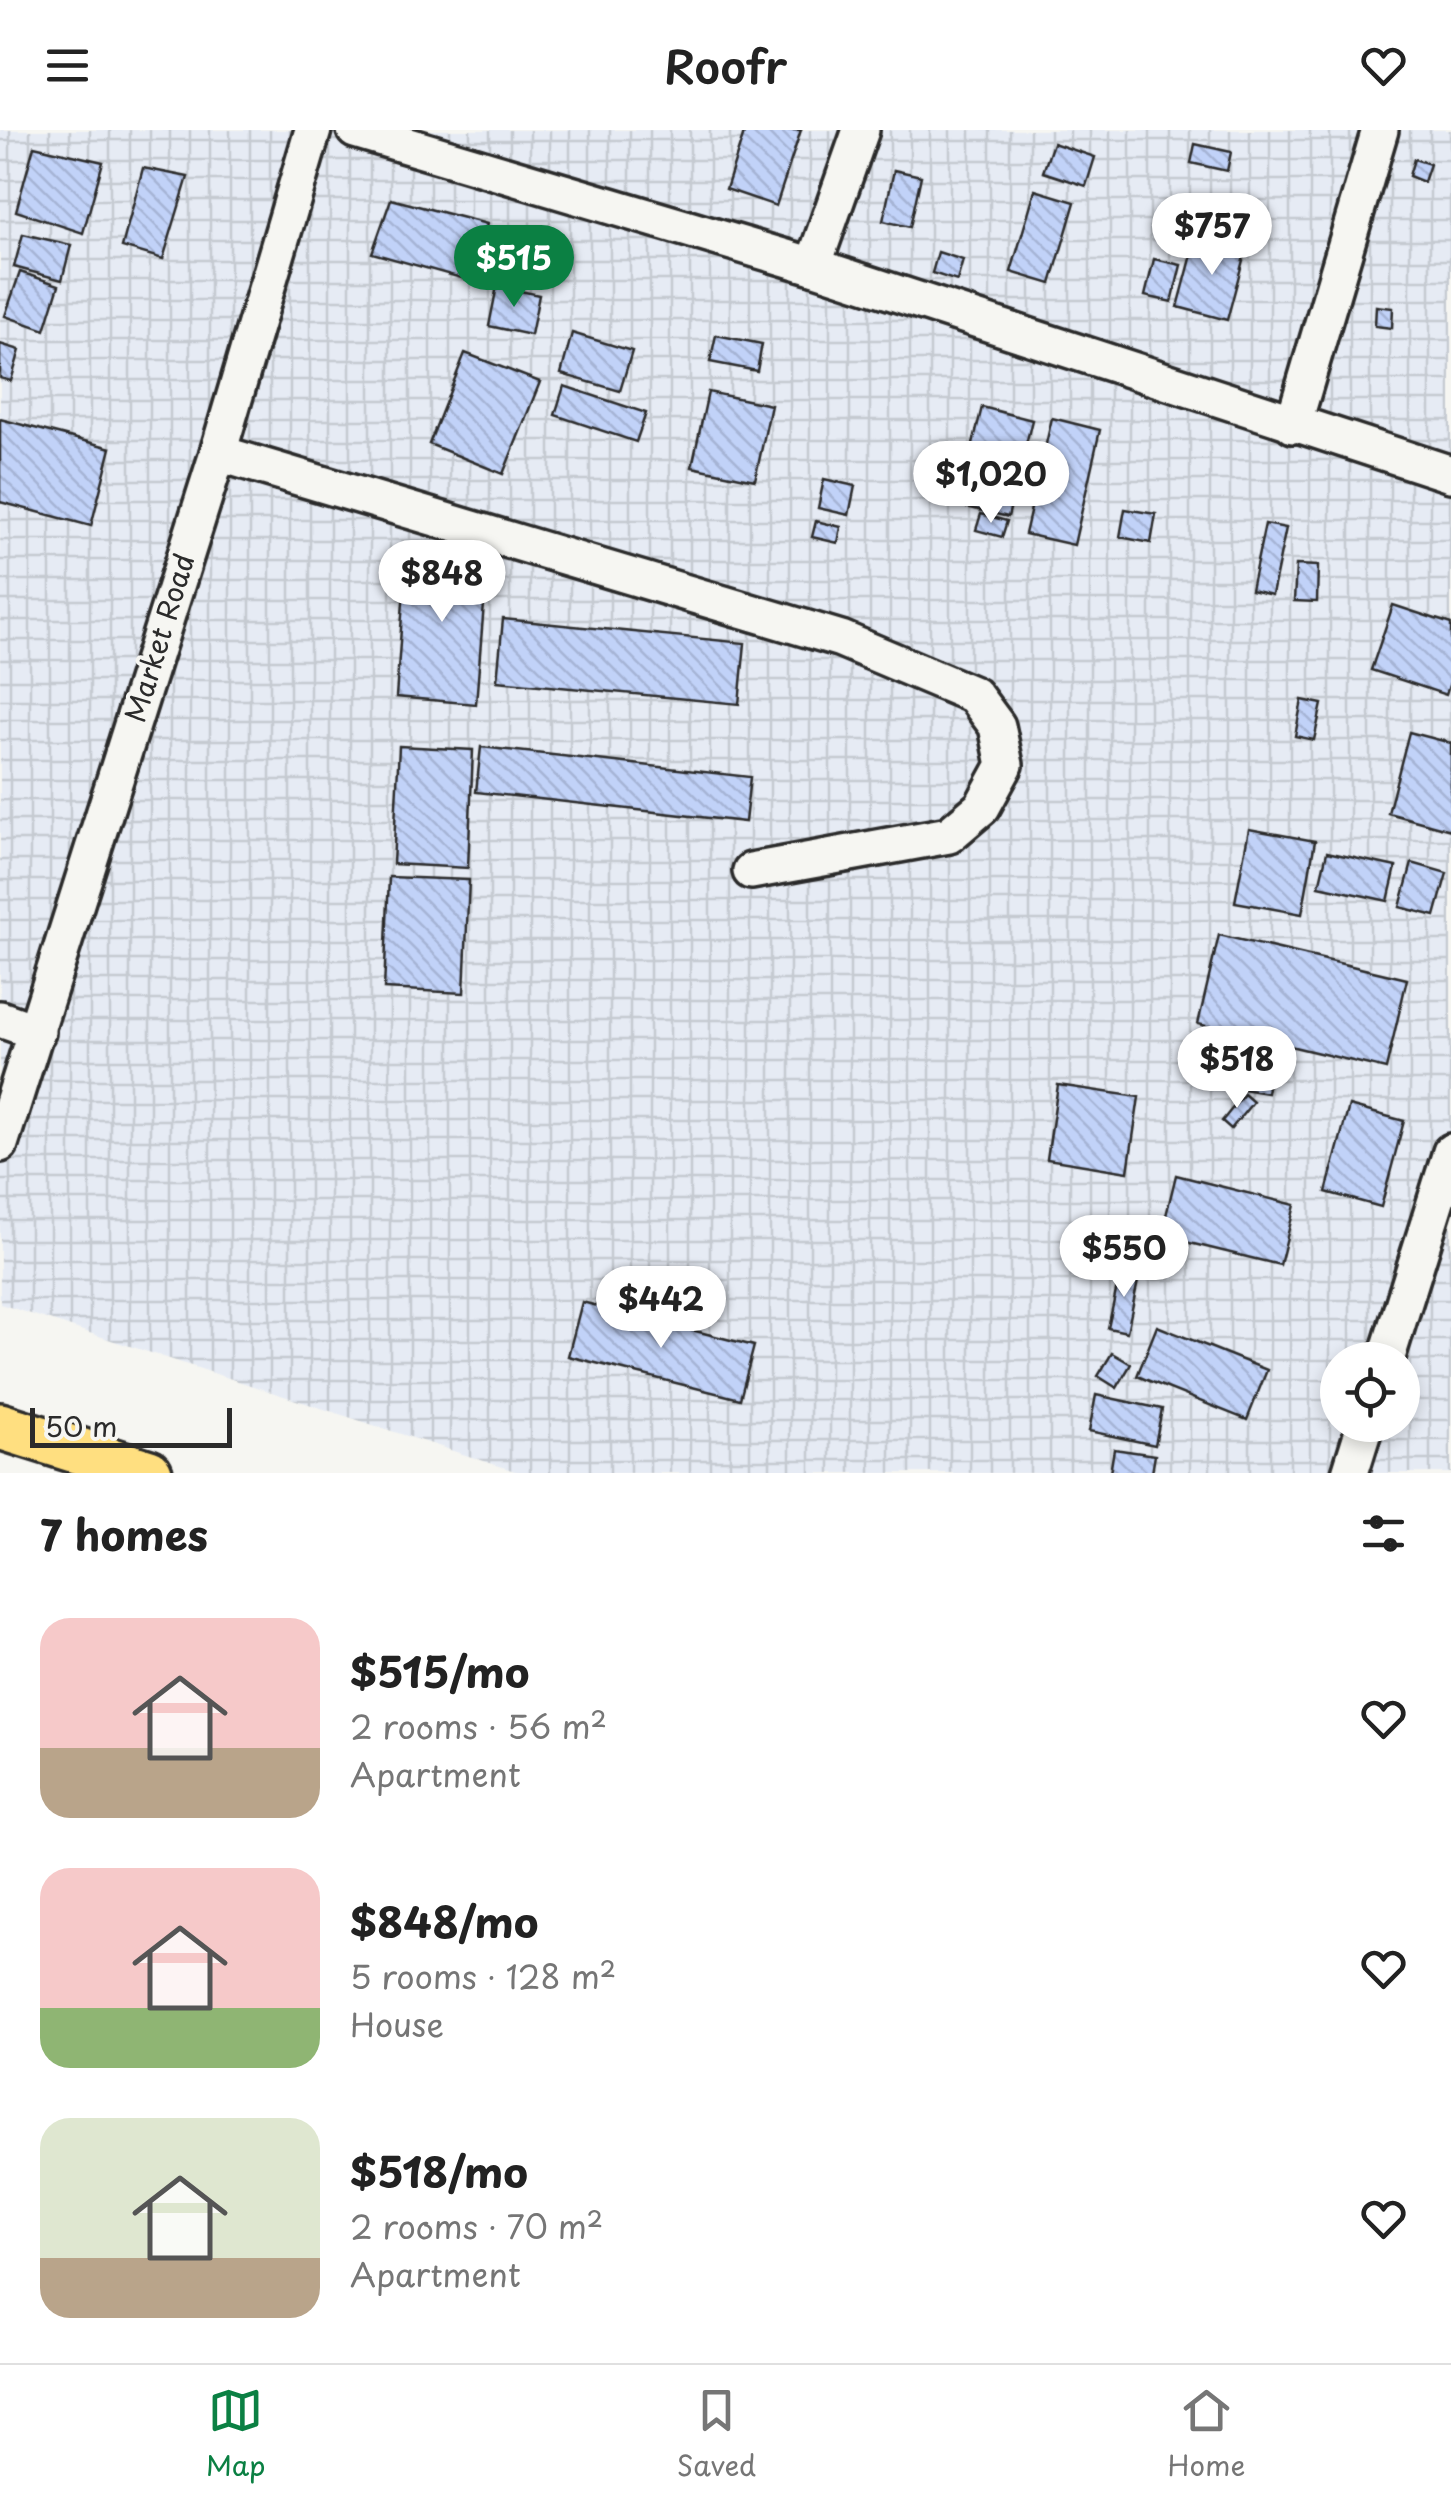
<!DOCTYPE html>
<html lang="en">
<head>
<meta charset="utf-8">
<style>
  :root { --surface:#fff; --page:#f6f6f6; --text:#222; --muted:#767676; --line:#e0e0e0; --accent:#0b8043 }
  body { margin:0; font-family:"Playpen Sans",sans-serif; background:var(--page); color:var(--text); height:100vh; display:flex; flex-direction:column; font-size:38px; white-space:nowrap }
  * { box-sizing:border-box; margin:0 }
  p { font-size:32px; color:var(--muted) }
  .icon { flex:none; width:55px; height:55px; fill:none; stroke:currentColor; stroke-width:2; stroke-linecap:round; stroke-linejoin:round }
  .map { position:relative; height:1343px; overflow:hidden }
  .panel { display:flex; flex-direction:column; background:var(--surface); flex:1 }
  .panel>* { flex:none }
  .controls { position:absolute; left:1320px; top:1212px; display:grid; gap:20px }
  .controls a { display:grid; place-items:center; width:100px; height:100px; border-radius:50%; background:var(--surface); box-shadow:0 5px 15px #0003; font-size:50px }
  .scale { position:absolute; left:30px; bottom:25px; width:202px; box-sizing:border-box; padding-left:10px; border:5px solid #2b2b2b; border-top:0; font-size:28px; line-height:35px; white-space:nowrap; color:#2b2b2b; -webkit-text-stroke:8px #f6f6f2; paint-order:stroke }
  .price { position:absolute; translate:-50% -85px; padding:0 22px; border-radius:35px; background:#fff; color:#222; font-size:32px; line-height:65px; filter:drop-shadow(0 2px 5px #0008) }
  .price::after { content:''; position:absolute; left:50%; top:60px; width:30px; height:22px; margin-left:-15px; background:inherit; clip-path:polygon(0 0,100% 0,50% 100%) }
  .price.active { background:var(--accent); color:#fff }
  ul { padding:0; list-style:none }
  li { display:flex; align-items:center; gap:30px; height:250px; padding:0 40px }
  li span { display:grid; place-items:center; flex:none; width:280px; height:200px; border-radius:30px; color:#555 }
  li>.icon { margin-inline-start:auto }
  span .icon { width:120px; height:120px; fill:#fffc; stroke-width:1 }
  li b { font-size:42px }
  h2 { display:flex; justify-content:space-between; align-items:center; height:120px; padding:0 40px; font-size:42px }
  header { display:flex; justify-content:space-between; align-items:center; height:130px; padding:0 40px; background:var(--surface); font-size:45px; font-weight:600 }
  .menu { display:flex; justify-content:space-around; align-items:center; height:140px; border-top:2px solid var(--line); background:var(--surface); font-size:28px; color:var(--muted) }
  .menu a { display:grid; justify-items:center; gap:5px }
  .menu .active { color:var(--accent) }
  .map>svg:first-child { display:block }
  .industrial { fill:url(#industrial-grid); fill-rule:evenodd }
  .building { fill:url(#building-back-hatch); stroke:#2b2b2b; stroke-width:2.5 }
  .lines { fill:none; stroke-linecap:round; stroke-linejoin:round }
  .minor-casing { stroke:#2b2b2b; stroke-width:42 }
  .major-casing { stroke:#2b2b2b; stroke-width:52 }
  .minor { stroke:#f6f6f2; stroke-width:35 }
  .major { stroke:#ffdf80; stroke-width:45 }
  .labels { text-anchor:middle; stroke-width:8; stroke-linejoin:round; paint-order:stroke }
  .street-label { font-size:28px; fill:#2b2b2b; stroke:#f6f6f2 }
</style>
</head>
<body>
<header><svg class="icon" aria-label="menu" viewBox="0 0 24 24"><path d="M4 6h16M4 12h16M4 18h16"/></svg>Roofr<svg class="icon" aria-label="heart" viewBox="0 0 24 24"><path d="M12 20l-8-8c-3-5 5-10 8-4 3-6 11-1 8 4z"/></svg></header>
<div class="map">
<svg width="1451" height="1343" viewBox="0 0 1451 1343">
  <defs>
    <pattern id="industrial-grid" width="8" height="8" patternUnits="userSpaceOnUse" patternTransform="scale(2.5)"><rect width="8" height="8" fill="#e6ebf4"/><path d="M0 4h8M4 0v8" fill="none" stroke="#c5cad1"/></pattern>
    <pattern id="building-back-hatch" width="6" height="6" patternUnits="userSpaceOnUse" patternTransform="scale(2.5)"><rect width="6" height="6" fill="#c1d2f8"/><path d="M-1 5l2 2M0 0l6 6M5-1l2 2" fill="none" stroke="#a6b4d5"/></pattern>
  </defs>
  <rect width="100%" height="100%" fill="#f6f6f2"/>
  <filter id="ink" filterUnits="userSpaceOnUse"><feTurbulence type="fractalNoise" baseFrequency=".01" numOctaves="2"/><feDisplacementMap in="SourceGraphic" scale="20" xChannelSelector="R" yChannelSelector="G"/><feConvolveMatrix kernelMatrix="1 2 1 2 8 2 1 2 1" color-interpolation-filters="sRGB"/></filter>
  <g filter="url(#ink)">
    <path class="industrial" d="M0,0H1451V1343H521L0,1174ZM1338,1230H1402V1295H1338Z"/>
    <g class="building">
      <path d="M745,0H801L776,76L726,59Z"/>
      <path d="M1053,13L1095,27L1086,56L1043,42Z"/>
      <path d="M1195,14L1231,22L1227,41L1191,33Z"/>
      <path d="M34,16L103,32L83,103L16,81Z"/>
      <path d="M1414,29L1430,34L1424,52L1409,46Z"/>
      <path d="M143,38L188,47L163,129L122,117Z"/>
      <path d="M894,40L921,46L910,97L883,91Z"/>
      <path d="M1035,60L1075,72L1051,154L1011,142Z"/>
      <path d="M391,69L487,94L472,151L372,123Z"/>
      <path d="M23,104L71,115L62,150L14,137Z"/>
      <path d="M1197,106L1246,119L1227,190L1178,177Z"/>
      <path d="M938,122L963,130L957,151L932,143Z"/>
      <path d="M1154,129L1181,135L1172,172L1145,166Z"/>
      <path d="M20,142L59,155L45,200L5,186Z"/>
      <path d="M497,156L539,165L531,205L489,196Z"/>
      <path d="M1376,176L1393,178L1392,198L1375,196Z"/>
      <path d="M572,203L632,221L620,261L561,244Z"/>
      <path d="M716,205L762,214L757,241L710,232Z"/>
      <path d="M0,214L20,220L11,251L0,248Z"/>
      <path d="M465,223L540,252L503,344L429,314Z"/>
      <path d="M564,256L646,283L636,312L555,285Z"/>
      <path d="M708,262L771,275L755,350L692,337Z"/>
      <path d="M982,277L1032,290L1008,387L958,375Z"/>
      <path d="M1052,288L1100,300L1074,415L1025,404Z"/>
      <path d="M0,289L111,318L91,396L0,372Z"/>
      <path d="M824,349L855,356L849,385L818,378Z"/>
      <path d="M1125,379L1156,384L1151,413L1120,407Z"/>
      <path d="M981,384L1007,391L1002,407L976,400Z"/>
      <path d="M816,391L841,397L838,413L812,407Z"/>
      <path d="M1265,394L1286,398L1272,465L1251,460Z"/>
      <path d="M407,417L488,424L476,574L396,567Z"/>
      <path d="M1296,435L1318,436L1317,472L1294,471Z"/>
      <path d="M1393,475L1451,494V549L1446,565L1371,540Z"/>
      <path d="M503,489L745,513L739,574L497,551Z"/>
      <path d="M1302,570L1322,574L1314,610L1295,606Z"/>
      <path d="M1409,602L1451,613V700L1388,683Z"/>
      <path d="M399,616L473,620L468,738L393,734Z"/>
      <path d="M481,617L750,647L745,692L476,662Z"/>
      <path d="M1249,699L1315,711L1302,784L1235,772Z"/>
      <path d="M1327,722L1396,737L1388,771L1319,756Z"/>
      <path d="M1412,733L1447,743L1435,786L1400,777Z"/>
      <path d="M389,747L469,750L464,863L384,859Z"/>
      <path d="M1219,805L1407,849L1386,939L1198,894Z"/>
      <path d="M1238,944L1269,950L1267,963L1236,958Z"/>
      <path d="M1058,955L1139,967L1128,1042L1047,1029Z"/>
      <path d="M1244,964L1253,972L1231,999L1222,991Z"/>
      <path d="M1349,976L1404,991L1381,1077L1326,1062Z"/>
      <path d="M1176,1045L1295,1075L1280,1135L1161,1106Z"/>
      <path d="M1121,1138L1140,1142L1127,1202L1108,1198Z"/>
      <path d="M582,1172L754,1216L740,1269L568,1226Z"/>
      <path d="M1157,1196L1267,1240L1247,1290L1137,1246Z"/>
      <path d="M1112,1223L1131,1234L1117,1258L1098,1246Z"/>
      <path d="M1096,1265L1162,1279L1155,1315L1089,1301Z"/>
      <path d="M1114,1319L1155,1325L1152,1343H1110Z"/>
    </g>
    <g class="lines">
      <defs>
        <g id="minor">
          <path d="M355,0L813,136L1451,344"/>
          <path d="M813,136L861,0"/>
          <path d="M1293,295L1380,0"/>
          <path d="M218,323L841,509L974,565L997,596L1005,635L982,677L949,705L751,741"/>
          <path d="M0,889L37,902"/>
          <path d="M0,1014L218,323L313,0"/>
          <path d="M1386,1230L1451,1022"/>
          <path d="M1350,1343L1365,1295"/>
        </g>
        <path id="major" d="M0,1296L149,1343"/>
      </defs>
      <use href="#minor" class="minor-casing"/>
      <use href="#major" class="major-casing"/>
      <use href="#minor" class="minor"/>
      <use href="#major" class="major"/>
    </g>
  </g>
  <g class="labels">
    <g class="street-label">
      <text transform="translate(160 508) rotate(-73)" y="10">Market Road</text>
    </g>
  </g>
</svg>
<div class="controls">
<a><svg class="icon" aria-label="locate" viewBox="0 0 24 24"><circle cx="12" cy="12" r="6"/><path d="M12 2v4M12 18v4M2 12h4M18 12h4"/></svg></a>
</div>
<div class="scale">50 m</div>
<b class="price" style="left:1212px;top:148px">$757</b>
<b class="price active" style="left:514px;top:180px">$515</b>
<b class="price" style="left:991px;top:396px">$1,020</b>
<b class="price" style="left:442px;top:495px">$848</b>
<b class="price" style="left:1237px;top:981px">$518</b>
<b class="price" style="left:1124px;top:1170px">$550</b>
<b class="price" style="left:661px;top:1221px">$442</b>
</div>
<section class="panel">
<h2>7 homes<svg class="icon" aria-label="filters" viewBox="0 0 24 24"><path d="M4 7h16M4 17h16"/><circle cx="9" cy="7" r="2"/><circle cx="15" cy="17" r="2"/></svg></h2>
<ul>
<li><span style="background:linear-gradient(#f6c9c9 65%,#b9a48a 0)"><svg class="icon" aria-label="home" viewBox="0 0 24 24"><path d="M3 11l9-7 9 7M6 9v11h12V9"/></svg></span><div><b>$515/mo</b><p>2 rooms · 56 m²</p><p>Apartment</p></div><svg class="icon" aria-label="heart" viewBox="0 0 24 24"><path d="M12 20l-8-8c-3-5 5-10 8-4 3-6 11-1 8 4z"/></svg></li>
<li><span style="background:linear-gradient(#f6c9c9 70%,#8fb573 0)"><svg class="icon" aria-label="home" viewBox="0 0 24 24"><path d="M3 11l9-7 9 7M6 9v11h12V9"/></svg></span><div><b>$848/mo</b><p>5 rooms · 128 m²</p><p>House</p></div><svg class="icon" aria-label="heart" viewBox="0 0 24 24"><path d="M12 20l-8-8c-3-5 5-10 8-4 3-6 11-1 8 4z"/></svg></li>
<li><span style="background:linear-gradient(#dfe7d0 70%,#b9a48a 0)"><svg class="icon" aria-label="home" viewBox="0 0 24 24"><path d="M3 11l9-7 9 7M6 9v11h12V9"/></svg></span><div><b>$518/mo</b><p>2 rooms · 70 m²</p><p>Apartment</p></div><svg class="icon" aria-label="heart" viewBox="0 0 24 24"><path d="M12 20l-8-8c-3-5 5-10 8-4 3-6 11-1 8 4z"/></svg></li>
</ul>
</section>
<nav class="menu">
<a class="active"><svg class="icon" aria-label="map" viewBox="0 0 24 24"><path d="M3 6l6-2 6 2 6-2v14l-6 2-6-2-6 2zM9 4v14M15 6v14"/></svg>Map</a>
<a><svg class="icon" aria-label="saved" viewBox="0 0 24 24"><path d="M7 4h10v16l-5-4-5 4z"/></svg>Saved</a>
<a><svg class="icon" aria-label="home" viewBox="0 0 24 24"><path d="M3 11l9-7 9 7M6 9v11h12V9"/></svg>Home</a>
</nav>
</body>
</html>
